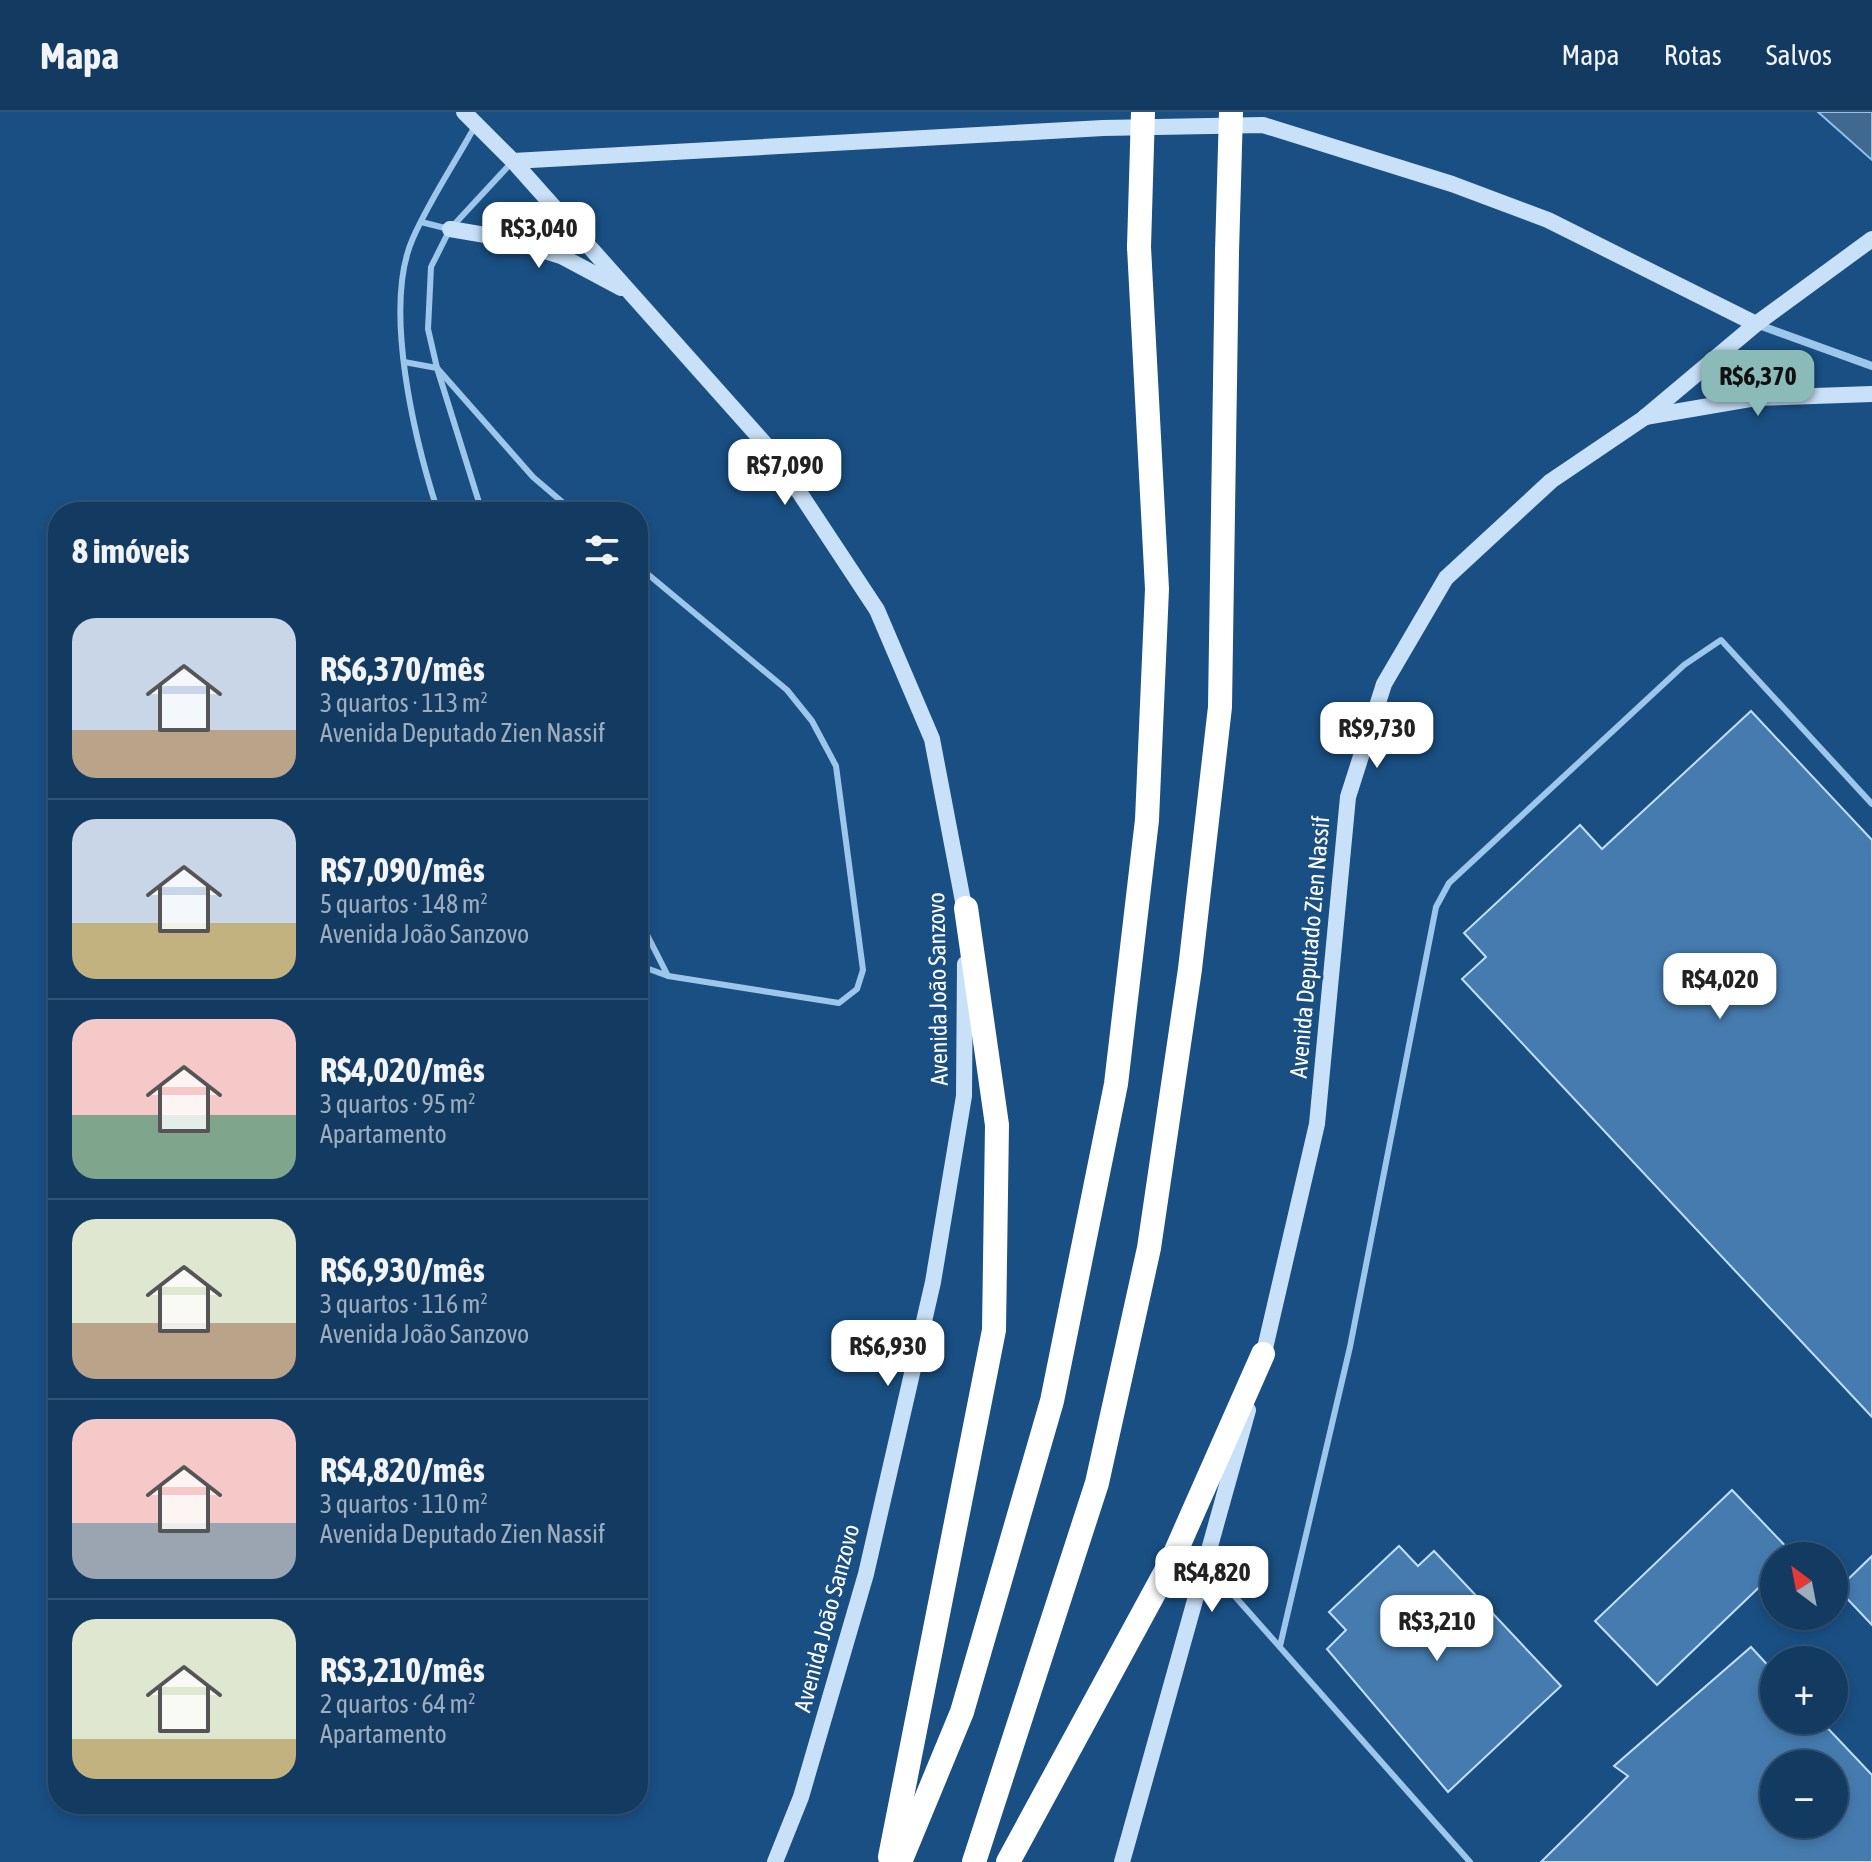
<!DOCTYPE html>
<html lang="pt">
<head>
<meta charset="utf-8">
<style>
  :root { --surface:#133b62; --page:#20466b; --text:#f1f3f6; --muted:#9dadbe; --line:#325577; --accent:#8bbbb9 }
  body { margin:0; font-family:"Asap Condensed",sans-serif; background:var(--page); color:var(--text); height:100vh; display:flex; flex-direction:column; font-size:30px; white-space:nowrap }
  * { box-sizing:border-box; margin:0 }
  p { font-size:26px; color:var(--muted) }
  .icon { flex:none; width:44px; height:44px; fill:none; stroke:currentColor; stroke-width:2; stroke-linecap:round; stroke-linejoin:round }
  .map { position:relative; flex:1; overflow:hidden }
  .side { position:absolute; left:48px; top:390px; width:600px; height:1312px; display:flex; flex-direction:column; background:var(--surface); border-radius:32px; box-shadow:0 4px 12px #0003,0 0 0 2px var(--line) }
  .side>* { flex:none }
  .needle { width:52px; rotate:328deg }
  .fabs { position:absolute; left:1760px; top:1430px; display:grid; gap:16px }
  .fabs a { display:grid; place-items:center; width:88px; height:88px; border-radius:50%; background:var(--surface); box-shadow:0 4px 12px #0003,0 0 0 2px var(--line); font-size:40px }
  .price { position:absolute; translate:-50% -68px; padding:0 18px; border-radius:16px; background:#fff; color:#222; font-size:26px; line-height:52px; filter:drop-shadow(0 2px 4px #0008) }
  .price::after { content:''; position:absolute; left:50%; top:48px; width:24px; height:18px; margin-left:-12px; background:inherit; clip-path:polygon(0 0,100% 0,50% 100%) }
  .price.active { background:var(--accent); color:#111 }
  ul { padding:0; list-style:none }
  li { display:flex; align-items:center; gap:24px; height:200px; padding:0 24px }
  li+li { border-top:2px solid var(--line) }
  li span { display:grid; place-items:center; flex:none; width:224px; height:160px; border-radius:24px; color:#555 }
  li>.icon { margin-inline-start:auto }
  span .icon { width:96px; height:96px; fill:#fffc; stroke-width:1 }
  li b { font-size:34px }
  h2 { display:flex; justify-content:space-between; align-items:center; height:96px; padding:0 24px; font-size:34px }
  header { display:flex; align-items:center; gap:48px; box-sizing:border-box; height:112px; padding:0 40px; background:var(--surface); border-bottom:2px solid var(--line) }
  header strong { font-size:38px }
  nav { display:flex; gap:44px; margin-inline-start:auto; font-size:28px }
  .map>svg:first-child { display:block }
  .water { fill:#41698f; stroke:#90c2ee; stroke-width:2 }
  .building { fill:#457bae; stroke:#c2dff9; stroke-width:2; fill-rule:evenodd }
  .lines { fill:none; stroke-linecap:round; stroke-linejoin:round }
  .service { stroke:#9dc6eb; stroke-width:6 }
  .minor { stroke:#9dc6eb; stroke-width:8 }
  .secondary { stroke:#c9e1f8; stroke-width:16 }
  .motorway { stroke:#fff; stroke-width:24 }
  .motorway-bridge { stroke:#fff; stroke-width:24 }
  .labels { text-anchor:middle; stroke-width:6; stroke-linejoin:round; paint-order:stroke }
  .street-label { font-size:24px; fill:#fff; stroke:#194f83 }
</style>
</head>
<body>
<header>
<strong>Mapa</strong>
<nav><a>Mapa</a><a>Rotas</a><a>Salvos</a></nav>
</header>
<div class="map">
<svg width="1872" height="1750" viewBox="0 0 1872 1750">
  <rect width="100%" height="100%" fill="#194f83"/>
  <path class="water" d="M1818,0H1872V48Z"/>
  <g class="building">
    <path d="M1751,599L1872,728V1305L1462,867L1486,845L1464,821L1580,713L1602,737Z"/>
    <path d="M1732,1378L1793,1442L1774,1444V1461L1657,1573L1595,1509Z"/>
    <path d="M1399,1434L1418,1454L1434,1439L1561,1574L1448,1680L1327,1537L1346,1518L1329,1500Z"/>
    <path d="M1872,1444V1513L1838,1477Z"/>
    <path d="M1751,1535L1774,1560V1608H1820L1872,1663V1750H1541L1628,1664L1614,1654ZM1774,1652H1834V1712H1774Z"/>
  </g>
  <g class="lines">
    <g class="service">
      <path d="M421,110L449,117"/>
      <path d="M404,250L437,256L533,365L574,400"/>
      <path d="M438,400C415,329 382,195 413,126C430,87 455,51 475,14"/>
      <path d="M482,400L437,256L428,217L431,155L450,117L513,49"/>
      <path d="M638,454L787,578L812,609L836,654L863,858L857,877L839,891L668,864L638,853"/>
      <path d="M638,805L668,864"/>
      <path d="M1208,1454L1470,1750"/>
      <path d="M1280,1534L1350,1235L1436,795L1449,771L1684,553L1721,528L1872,692"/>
    </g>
    <path class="minor" d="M1756,212L1872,254"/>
    <g class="secondary">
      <path d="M464,0L513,49L774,342L877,498L932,627L966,805"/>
      <path d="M513,49L1103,16L1263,13L1452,72L1548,108L1756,212"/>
      <path d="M450,117L503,126L561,144L621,176"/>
      <path d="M1645,305L1756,286L1872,282"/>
      <path d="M1262,1249L1317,1012L1348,685L1384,572L1446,466L1551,369L1644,306L1756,212L1872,127"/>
      <path d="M775,1750L801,1685L866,1462L933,1170L964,984L965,852"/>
      <path d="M1122,1750L1248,1298"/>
    </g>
    <g class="motorway">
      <path d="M890,1745L994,1218L997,1013L966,796"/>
      <path d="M900,1750L962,1600L1052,1289L1116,972L1147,708L1157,477L1139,135"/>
      <path d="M974,1750L1097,1371L1149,1136L1190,857L1220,595L1227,140"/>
      <path d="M1008,1750L1172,1448L1263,1242"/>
    </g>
    <g class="motorway-bridge">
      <path d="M1139,135L1143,0"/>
      <path d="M1227,140L1231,0"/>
    </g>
  </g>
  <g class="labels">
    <g class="street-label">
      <text transform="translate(1310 835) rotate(-85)" y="8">Avenida Deputado Zien Nassif</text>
      <text transform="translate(938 877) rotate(-91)" y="8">Avenida João Sanzovo</text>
      <text transform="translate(827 1506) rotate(-75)" y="8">Avenida João Sanzovo</text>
    </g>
  </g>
</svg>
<div class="fabs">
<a><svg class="needle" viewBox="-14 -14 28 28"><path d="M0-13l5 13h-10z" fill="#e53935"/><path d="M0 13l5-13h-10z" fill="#9dadbe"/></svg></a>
<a>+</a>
<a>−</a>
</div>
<b class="price" style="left:539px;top:158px">R$3,040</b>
<b class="price active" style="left:1758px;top:306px">R$6,370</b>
<b class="price" style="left:785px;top:395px">R$7,090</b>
<b class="price" style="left:1377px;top:658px">R$9,730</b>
<b class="price" style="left:1720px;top:909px">R$4,020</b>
<b class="price" style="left:888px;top:1276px">R$6,930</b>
<b class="price" style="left:1212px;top:1502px">R$4,820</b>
<b class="price" style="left:1437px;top:1551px">R$3,210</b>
<section class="side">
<h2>8 imóveis<svg class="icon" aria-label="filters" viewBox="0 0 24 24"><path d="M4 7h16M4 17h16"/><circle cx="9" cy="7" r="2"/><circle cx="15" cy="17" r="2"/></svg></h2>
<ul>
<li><span style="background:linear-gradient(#c9d6e8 70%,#b9a48a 0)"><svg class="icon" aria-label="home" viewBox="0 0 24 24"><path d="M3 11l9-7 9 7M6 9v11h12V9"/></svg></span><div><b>R$6,370/mês</b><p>3 quartos · 113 m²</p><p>Avenida Deputado Zien Nassif</p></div></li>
<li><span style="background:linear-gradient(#c9d6e8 65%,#c2b280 0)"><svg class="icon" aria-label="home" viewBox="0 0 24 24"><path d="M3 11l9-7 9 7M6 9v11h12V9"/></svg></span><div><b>R$7,090/mês</b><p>5 quartos · 148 m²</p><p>Avenida João Sanzovo</p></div></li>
<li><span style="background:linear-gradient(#f6c9c9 60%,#7fa58c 0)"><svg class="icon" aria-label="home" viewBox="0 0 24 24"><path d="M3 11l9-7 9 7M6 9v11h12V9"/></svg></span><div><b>R$4,020/mês</b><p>3 quartos · 95 m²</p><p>Apartamento</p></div></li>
<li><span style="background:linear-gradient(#dfe7d0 65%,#b9a48a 0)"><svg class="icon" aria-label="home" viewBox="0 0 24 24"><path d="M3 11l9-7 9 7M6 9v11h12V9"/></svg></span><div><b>R$6,930/mês</b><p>3 quartos · 116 m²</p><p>Avenida João Sanzovo</p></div></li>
<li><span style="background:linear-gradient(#f6c9c9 65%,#9aa5b1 0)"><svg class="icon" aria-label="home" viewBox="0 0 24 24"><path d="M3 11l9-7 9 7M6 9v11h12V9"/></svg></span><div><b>R$4,820/mês</b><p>3 quartos · 110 m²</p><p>Avenida Deputado Zien Nassif</p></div></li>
<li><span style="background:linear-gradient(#dfe7d0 75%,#c2b280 0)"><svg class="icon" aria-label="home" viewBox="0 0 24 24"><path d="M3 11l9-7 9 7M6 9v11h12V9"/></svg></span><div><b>R$3,210/mês</b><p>2 quartos · 64 m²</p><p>Apartamento</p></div></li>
</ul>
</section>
</div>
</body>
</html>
